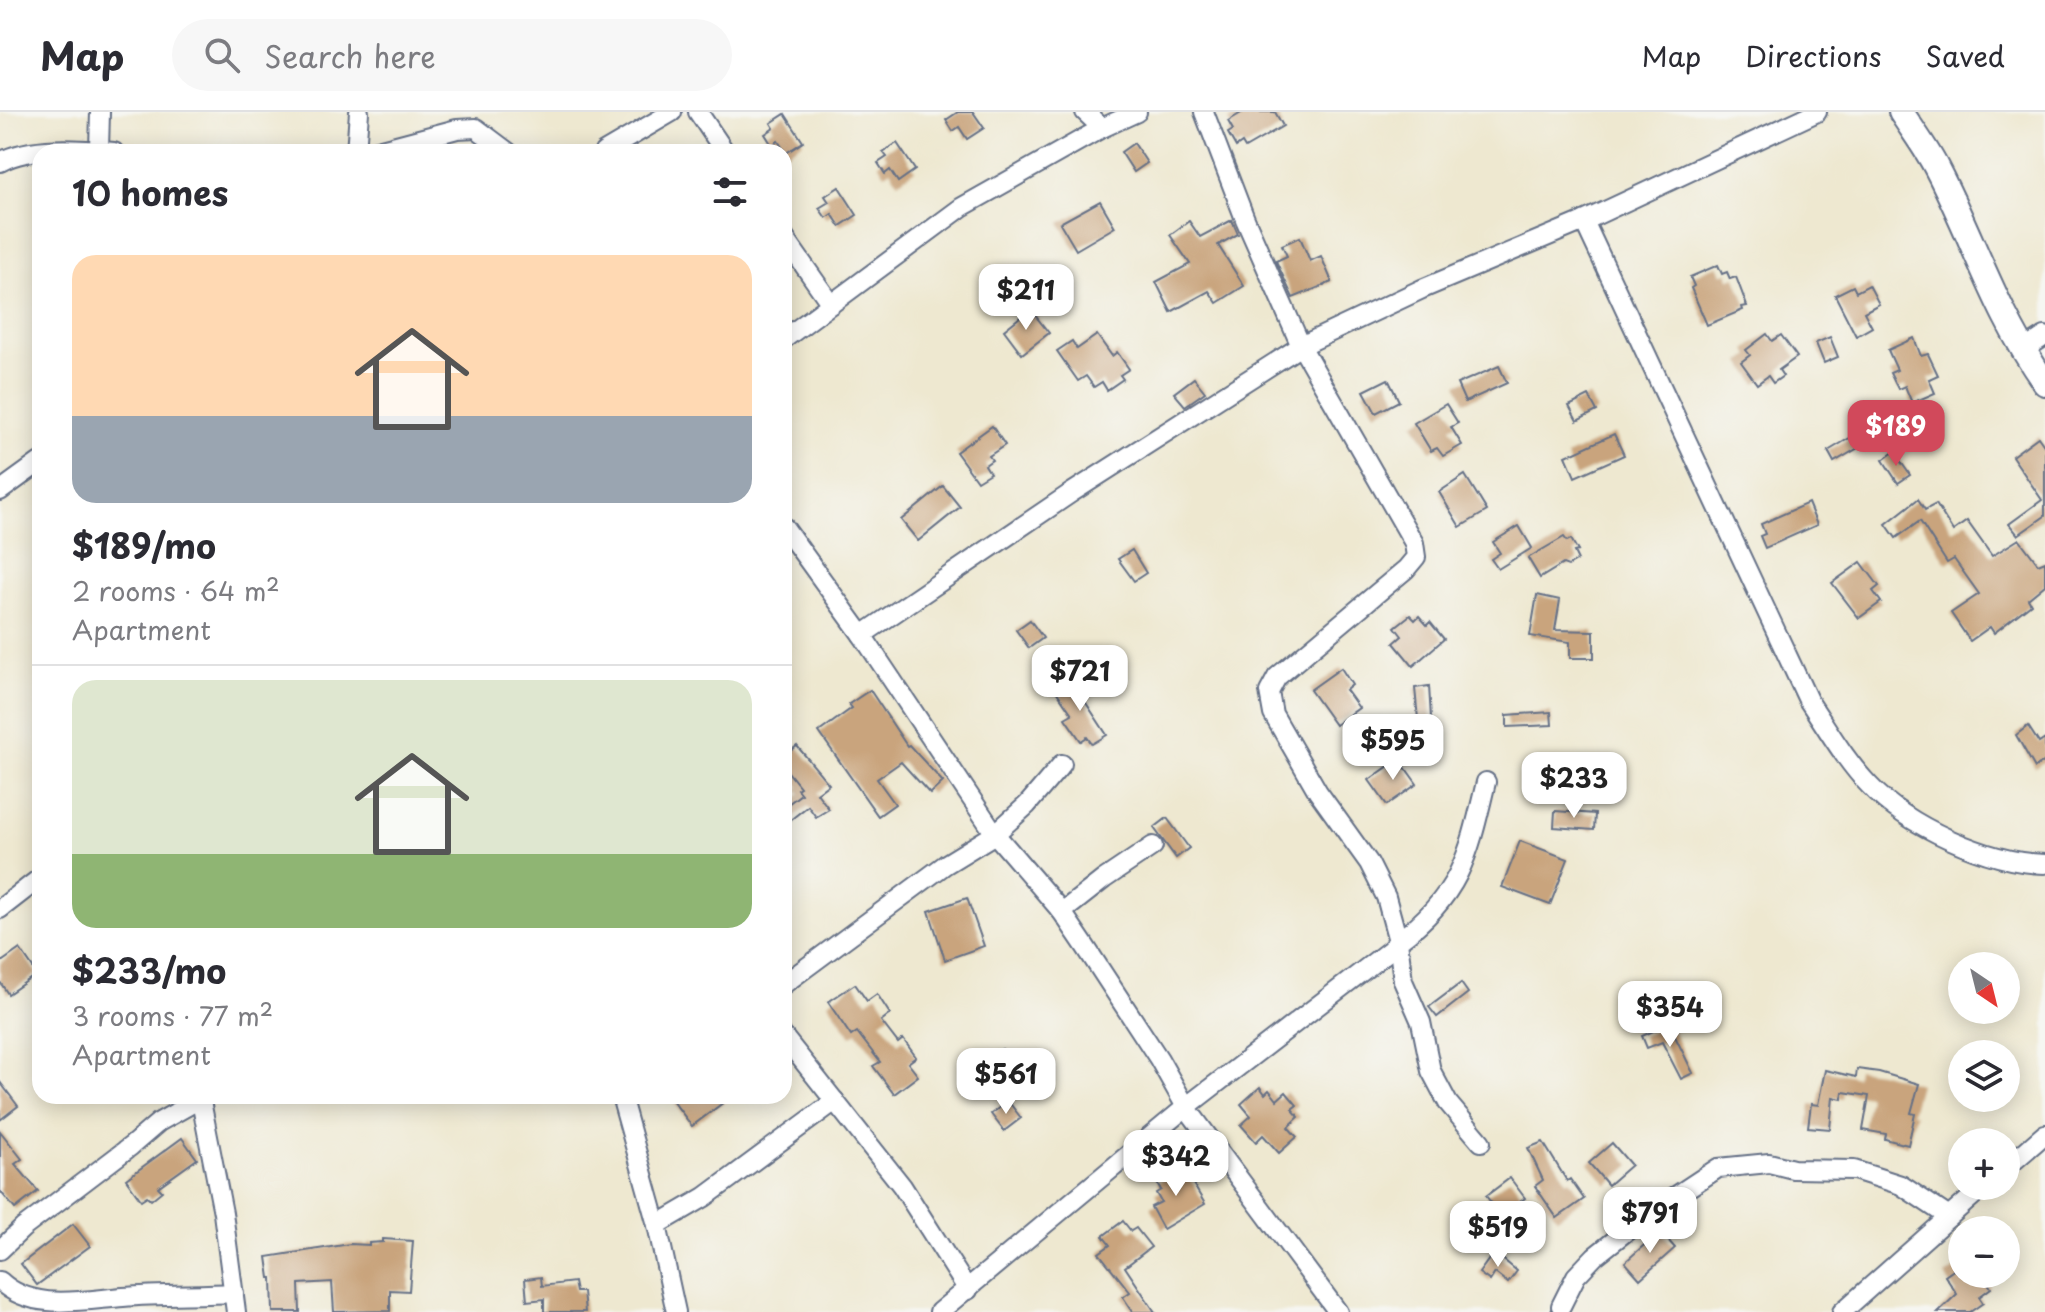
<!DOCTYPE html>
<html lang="en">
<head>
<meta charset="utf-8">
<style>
  :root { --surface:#fff; --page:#f7f7f7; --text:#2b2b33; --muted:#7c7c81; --line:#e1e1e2; --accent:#d1495b }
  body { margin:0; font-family:"Playpen Sans",sans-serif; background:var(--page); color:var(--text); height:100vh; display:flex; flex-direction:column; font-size:30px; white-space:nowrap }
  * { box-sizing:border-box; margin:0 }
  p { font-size:26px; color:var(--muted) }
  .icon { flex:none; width:44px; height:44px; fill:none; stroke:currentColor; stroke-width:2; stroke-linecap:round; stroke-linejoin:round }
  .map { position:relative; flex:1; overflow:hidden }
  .details { position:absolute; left:32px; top:32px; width:760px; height:960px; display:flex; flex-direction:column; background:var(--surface); border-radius:24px; box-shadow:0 4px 20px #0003 }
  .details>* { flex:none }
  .needle { width:52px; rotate:145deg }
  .tools { position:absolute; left:1948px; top:840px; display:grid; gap:16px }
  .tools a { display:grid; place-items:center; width:72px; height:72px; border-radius:50%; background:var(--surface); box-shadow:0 4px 20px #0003; font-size:40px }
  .price { position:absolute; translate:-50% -68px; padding:0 18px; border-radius:16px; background:#fff; color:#222; font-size:26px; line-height:52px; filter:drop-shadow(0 2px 4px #0008) }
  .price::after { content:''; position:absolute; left:50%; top:48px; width:24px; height:18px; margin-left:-12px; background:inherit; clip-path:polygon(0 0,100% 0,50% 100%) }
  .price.selected { background:var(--accent); color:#fff }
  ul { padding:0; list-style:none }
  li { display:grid; align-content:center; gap:16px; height:424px; padding:0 40px }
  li+li { border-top:2px solid var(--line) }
  li span { display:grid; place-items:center; height:248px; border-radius:24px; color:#555 }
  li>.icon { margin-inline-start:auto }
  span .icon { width:144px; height:144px; fill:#fffc; stroke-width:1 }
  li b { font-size:34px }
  h2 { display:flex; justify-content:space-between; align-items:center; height:96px; padding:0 40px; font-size:34px }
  header { display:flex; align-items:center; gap:48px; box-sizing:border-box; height:112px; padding:0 40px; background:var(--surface); border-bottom:2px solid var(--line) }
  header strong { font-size:38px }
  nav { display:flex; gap:44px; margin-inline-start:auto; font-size:28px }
  .search { width:560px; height:72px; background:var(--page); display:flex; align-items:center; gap:20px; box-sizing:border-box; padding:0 28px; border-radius:44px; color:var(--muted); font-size:30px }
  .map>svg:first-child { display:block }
  .building { fill:#c9a47d }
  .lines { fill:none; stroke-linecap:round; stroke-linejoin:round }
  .street-casing { stroke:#657086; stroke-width:22 }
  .secondary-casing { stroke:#657086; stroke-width:28 }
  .street { stroke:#fff; stroke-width:18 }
  .secondary { stroke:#fff; stroke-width:24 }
</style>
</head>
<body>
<header>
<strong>Map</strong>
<div class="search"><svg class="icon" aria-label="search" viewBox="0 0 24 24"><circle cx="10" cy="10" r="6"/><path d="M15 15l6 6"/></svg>Search here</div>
<nav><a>Map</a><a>Directions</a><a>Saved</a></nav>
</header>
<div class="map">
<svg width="2045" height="1200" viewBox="0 0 2045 1200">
  <rect width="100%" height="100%" fill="#f6f6f2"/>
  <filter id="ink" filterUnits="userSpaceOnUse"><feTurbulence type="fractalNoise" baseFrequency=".0125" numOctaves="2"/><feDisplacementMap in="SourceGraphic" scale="16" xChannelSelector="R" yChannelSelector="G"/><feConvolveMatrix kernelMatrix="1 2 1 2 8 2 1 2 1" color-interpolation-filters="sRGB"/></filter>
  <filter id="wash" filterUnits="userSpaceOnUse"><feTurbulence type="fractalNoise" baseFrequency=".006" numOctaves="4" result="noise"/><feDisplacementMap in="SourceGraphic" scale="32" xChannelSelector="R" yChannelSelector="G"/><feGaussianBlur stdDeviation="1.8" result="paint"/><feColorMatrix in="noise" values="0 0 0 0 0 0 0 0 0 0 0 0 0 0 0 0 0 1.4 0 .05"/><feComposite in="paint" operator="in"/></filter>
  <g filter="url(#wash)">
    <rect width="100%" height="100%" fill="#eee8d0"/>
    <g id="blocks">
      <g class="building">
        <path d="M958,0H973L984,16L967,27L959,15L953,19L946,8Z"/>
        <path d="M1243,0H1275L1283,14L1245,36L1242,31L1236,35L1228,21L1233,18L1228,9Z"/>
        <path d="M785,2L803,30L786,41L778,29L772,33L765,22L774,16L771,11Z"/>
        <path d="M897,31L915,58L898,70L890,58L885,62L878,51L887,45L883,40Z"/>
        <path d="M1134,31L1147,51L1134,60L1121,40Z"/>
        <path d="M839,75L857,103L840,114L832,102L826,106L819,96L829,90L825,84Z"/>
        <path d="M1100,89L1115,115L1076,138L1060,111Z"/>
        <path d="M1232,108L1238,122L1218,133L1244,174L1217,191L1209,179L1171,200L1156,170L1190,152L1170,123L1189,109L1200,125Z"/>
        <path d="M1300,125L1310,149L1321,144L1332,170L1293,186L1276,149L1287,144L1282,133Z"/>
        <path d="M1718,153L1722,162L1727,160L1730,167L1736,165L1747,194L1742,195L1743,198L1707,213L1691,176L1694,174L1690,165Z"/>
        <path d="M1869,173L1879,192L1864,200L1872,215L1856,224L1835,183L1853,174L1856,180Z"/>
        <path d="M1030,197L1049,221L1022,242L1004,218Z"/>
        <path d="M1767,222L1772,229L1781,223L1797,245L1779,258L1783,264L1773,271L1768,264L1757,272L1741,250L1750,243L1746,238Z"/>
        <path d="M1097,223L1112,244L1117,240L1129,257L1120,263L1123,267L1107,278L1102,270L1094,275L1086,264L1078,269L1057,239L1072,229L1077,237Z"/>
        <path d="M1830,225L1838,245L1824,251L1816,231Z"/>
        <path d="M1914,226L1921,244L1928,242L1938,263L1929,267L1935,281L1912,291L1905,274L1898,277L1890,261L1897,258L1888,238Z"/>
        <path d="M1499,254L1507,271L1465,290L1457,272Z"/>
        <path d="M1194,266L1205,280L1185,294L1174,281Z"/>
        <path d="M1388,267L1399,289L1376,301L1364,279Z"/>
        <path d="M1589,284L1597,299L1577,309L1569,294Z"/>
        <path d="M1446,292L1458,311L1451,315L1462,333L1443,344L1437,336L1431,339L1414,311Z"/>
        <path d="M992,314L1005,333L989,344L992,348L985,353L990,361L977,369L956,340Z"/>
        <path d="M1858,321L1865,332L1834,350L1828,339Z"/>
        <path d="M1614,322L1624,343L1575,365L1566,344Z"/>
        <path d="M2038,325L2045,335V404L2018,423L2009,412L2042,388L2012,344Z"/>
        <path d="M1894,340L1910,363L1898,371L1883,348Z"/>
        <path d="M1465,363L1487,399L1460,415L1439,380Z"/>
        <path d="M943,374L960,395L918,429L901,408Z"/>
        <path d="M1918,387L1925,398L1936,392L1953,419L1967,409L1992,444L2019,427L2038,452L2045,449V473L2028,487L2031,492L1994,521L1990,515L1970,529L1951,501L1979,482L1954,447L1947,451L1920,409L1896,426L1886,412Z"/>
        <path d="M1808,391L1817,413L1765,436L1760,424L1765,422L1761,412Z"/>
        <path d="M1519,414L1532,436L1498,457L1491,447L1500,441L1493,430Z"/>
        <path d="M1564,425L1567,429L1571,427L1578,439L1574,440L1578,448L1568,454L1563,452L1540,466L1528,446Z"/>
        <path d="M1132,438L1146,461L1134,469L1118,447Z"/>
        <path d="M1861,450L1879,474L1873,479L1881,490L1859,506L1832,471Z"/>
        <path d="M1537,483L1560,488L1555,518L1594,519V546H1570V530L1530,524Z"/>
        <path d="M1410,503L1415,508L1419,504L1427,513L1430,510L1444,527L1413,554L1394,531L1402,524L1395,515Z"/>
        <path d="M1030,508L1043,526L1029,536L1016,518Z"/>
        <path d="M1341,556L1352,573L1346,578L1359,596L1335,613L1310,578Z"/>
        <path d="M1069,565L1107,623L1092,632L1087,625L1081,629L1065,606L1072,602L1054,576Z"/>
        <path d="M1429,574L1431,606L1418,607L1415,576Z"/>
        <path d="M870,578L907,634L909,633L943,670L930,682L901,650L877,667L895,692L878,704L819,620L852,596L849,592Z"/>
        <path d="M1551,600L1552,613L1507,615V603Z"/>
        <path d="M2028,614L2039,631L2045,627V649L2035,656L2016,623Z"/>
        <path d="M797,634L829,672L817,681L829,697L816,705L808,694L784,713V695L801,682L797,677L800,675L784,655V644Z"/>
        <path d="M1399,647L1417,672L1387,693L1369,668Z"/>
        <path d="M1555,699L1595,702L1594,718L1554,715Z"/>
        <path d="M1167,706L1189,736L1176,746L1154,716Z"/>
        <path d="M1520,729L1568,747L1550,793L1502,775Z"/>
        <path d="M967,786L984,834L945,848L929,799Z"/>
        <path d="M20,837L37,862L8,882L0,870V851Z"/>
        <path d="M1461,871L1468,881L1437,905L1429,895Z"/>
        <path d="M855,872L867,889L877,882L890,902L881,909L898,931L903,927L916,945L908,951L918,964L894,982L873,954L880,950L857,920L851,924L828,890Z"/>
        <path d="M1669,912L1693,961L1681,967L1662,930L1647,936L1642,924Z"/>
        <path d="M1002,937L1009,949L1017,945L1030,969L1007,982L987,945Z"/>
        <path d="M1857,957L1879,960L1919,972L1911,1001L1915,1002L1908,1033L1885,1027L1886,1022L1863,1018L1869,984L1843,980L1842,987L1833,985L1830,1017L1808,1015L1811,992L1818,993L1825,958L1856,965Z"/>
        <path d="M0,970L18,994L0,1008Z"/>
        <path d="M1260,975L1265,982L1269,978L1277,988L1286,980L1297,993L1292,997L1299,1005L1288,1015L1297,1025L1279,1041L1263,1023L1256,1030L1241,1013L1251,1004L1241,992Z"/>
        <path d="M669,984H732L692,1014Z"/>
        <path d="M1008,989L1021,1006L1004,1019L991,1002Z"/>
        <path d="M0,1019L22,1047L15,1052L38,1079L15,1097L0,1079Z"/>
        <path d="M182,1026L197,1047L158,1075L162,1079L151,1088L147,1084L141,1088L126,1067Z"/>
        <path d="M1543,1030L1567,1069L1570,1067L1584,1087L1557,1106L1535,1074L1543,1068L1528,1036Z"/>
        <path d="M1612,1031L1631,1053L1608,1073L1589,1051Z"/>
        <path d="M1183,1055L1205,1092L1163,1117L1151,1095L1161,1090L1156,1081L1161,1078L1157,1071Z"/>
        <path d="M1510,1066L1525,1086L1502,1104L1486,1084Z"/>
        <path d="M1123,1109L1131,1119L1136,1116L1151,1135L1125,1155L1155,1200H1133L1123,1185L1130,1180L1099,1141L1110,1133L1103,1124Z"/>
        <path d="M73,1112L90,1134L37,1173L21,1152Z"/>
        <path d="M1660,1119L1675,1136L1640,1167L1625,1150Z"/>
        <path d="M383,1127L413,1129L409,1179L390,1178V1199L334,1200L332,1170L299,1172L300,1200H273L272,1166H270L267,1145L350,1132L369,1133V1131L383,1130Z"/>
        <path d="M1494,1140L1517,1159L1508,1171L1495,1161L1490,1169L1479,1161Z"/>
        <path d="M1962,1152V1162H2001L1988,1171L1991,1176L1979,1185L1983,1191L1970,1200H1938L1957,1182L1945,1164Z"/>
        <path d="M541,1165L542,1174L574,1170L576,1180H583L585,1200H544V1187L527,1189L525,1167Z"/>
      </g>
    </g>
  </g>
  <g filter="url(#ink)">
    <use href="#blocks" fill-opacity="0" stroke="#657086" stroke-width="2"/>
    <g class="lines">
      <defs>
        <g id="street">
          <path d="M698,0L725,40"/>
          <path d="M1085,0L1102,16"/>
          <path d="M99,38L100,0"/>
          <path d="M356,40L359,0"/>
          <path d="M370,40L457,17L476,16L508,40"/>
          <path d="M604,40L672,0"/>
          <path d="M0,50C31,33 79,37 114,40"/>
          <path d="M1584,109L1808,588C1827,616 1845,648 1869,673C1907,714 1988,751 2045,752"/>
          <path d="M784,125L831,192"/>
          <path d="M784,227L962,95L1102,16L1137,0"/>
          <path d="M2022,239L2045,224"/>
          <path d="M0,379L40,350"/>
          <path d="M784,415L862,523L995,722L1062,800L1085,834L1159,947L1186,995L1338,1200"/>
          <path d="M862,523L1071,381L1301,234L1422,177L1584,109L1817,0"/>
          <path d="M0,797L40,766"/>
          <path d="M1062,800L1104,767L1153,734"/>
          <path d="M784,872L946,752L995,722L1027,693L1062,652"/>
          <path d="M784,925L902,1074L968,1178"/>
          <path d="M200,984L223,1101L236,1200"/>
          <path d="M621,984L657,1113L676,1200"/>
          <path d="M1481,1030L1448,991L1431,959L1421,910L1403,869L1398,829C1461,783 1469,742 1486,670"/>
          <path d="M2006,1056L2045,1022"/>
          <path d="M657,1113L705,1085L835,989"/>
          <path d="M0,1138L23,1116L131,1034L159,1010L200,987"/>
          <path d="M0,1169C32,1200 83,1188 123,1185C160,1182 197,1183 234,1181"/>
          <path d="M1561,1194L1576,1164L1595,1144L1647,1103L1718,1056L1769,1051L1793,1057L1854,1058L1901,1073L1949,1105"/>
          <path d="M939,1200L1186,995L1390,838L1398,829L1386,785L1369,751L1318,680L1273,602L1269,580L1277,565L1406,457L1416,445L1414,431L1301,234L1245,107L1204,0"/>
          <path d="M1842,1200L1984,1074"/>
        </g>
        <path id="secondary" d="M1901,0C1913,19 1927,37 1937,57C1975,130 1996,202 2045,271"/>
      </defs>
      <use href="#street" class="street-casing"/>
      <use href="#secondary" class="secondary-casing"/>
      <use href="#street" class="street"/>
      <use href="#secondary" class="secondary"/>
    </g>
  </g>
</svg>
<div class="tools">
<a><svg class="needle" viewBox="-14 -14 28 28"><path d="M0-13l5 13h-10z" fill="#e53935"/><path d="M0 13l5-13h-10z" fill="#7c7c81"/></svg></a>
<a><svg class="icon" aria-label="layers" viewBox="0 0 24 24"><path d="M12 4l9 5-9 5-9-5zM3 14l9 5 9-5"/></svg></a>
<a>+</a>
<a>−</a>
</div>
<b class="price" style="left:1026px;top:220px">$211</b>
<b class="price selected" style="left:1896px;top:356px">$189</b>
<b class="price" style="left:1080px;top:601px">$721</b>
<b class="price" style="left:1393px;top:670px">$595</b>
<b class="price" style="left:1574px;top:708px">$233</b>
<b class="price" style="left:1670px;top:937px">$354</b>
<b class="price" style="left:1006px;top:1004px">$561</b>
<b class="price" style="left:1176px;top:1086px">$342</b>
<b class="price" style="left:1650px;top:1143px">$791</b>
<b class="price" style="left:1498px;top:1157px">$519</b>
<section class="details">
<h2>10 homes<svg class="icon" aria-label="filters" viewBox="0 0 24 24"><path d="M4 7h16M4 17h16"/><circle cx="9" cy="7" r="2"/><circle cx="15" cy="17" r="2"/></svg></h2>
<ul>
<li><span style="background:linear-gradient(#ffd9b3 65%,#9aa5b1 0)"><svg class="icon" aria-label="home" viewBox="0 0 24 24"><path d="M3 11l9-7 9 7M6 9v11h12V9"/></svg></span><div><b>$189/mo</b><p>2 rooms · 64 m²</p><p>Apartment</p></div></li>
<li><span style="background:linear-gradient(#dfe7d0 70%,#8fb573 0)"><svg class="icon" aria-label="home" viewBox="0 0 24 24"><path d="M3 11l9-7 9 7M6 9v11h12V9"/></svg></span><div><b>$233/mo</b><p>3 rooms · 77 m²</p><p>Apartment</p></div></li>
</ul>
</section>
</div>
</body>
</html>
